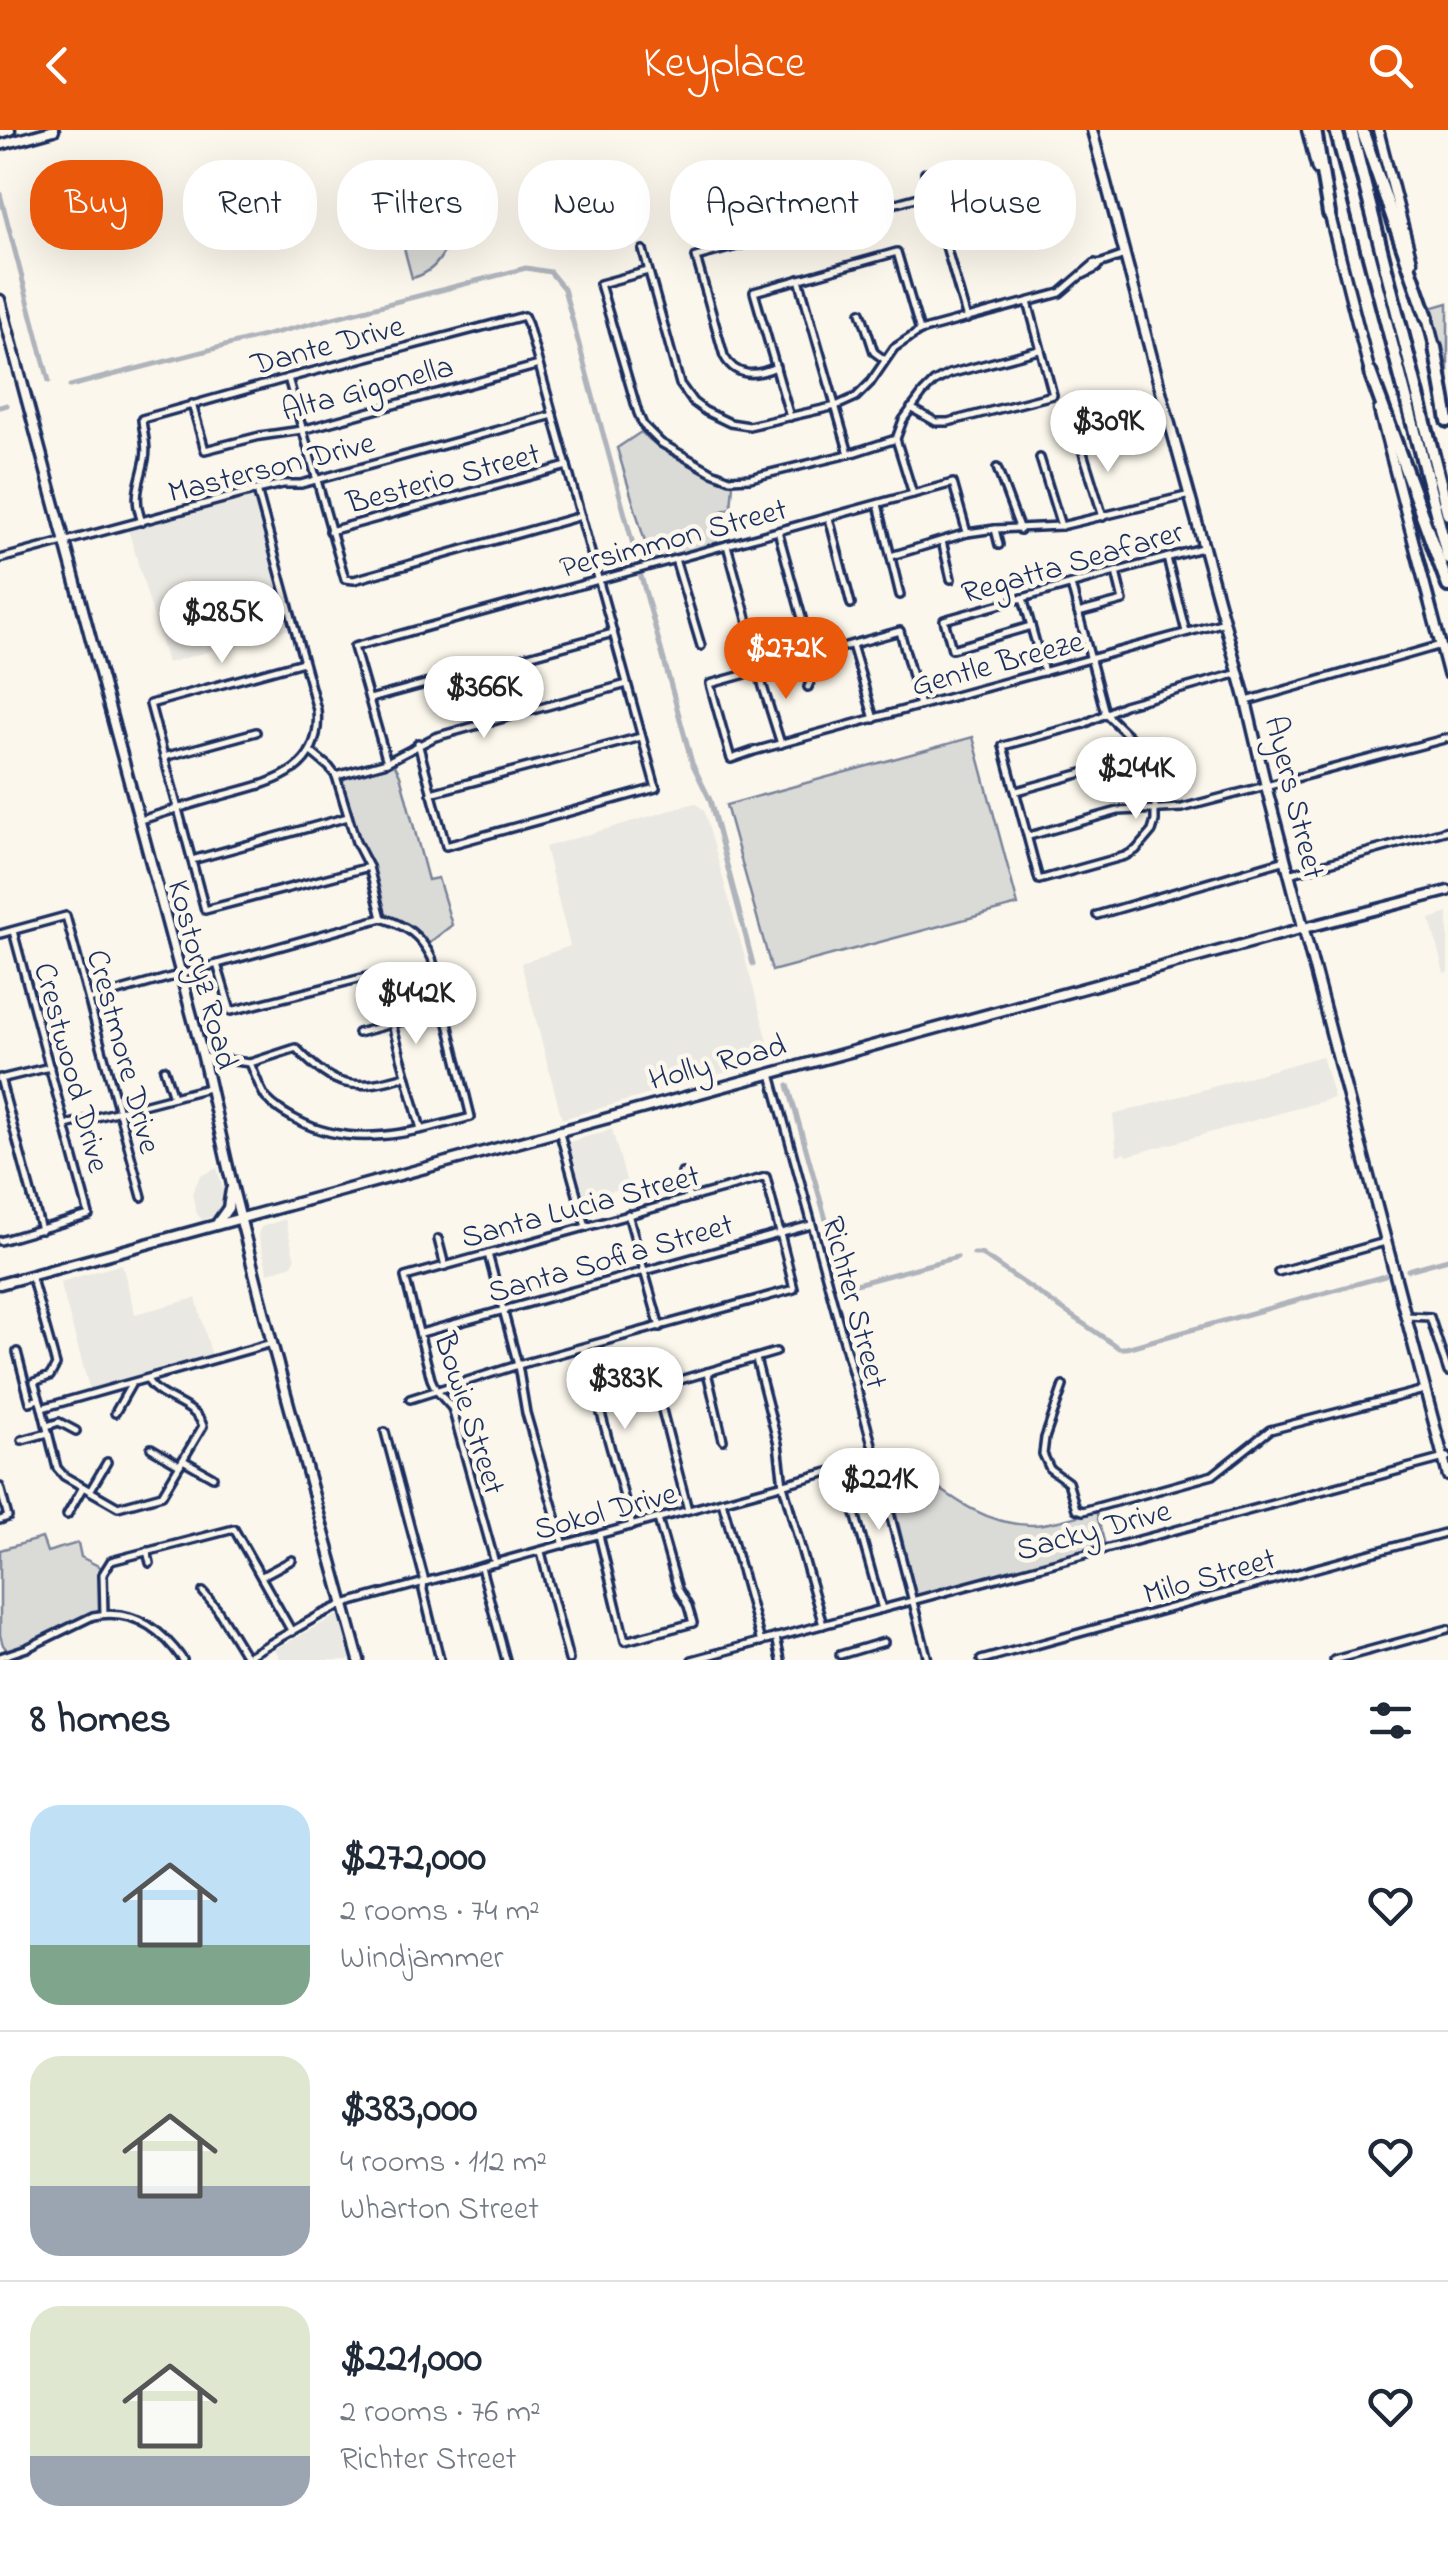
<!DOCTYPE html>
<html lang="en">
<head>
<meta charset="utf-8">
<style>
  :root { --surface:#fff; --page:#f2f2f3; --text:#1f2937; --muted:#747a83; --line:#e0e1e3; --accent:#ea580c }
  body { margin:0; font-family:"Indie Flower",sans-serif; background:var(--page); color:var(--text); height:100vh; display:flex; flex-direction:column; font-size:38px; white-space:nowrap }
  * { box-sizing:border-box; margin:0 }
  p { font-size:32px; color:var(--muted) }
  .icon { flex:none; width:55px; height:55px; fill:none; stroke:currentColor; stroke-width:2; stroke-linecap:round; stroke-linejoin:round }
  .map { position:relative; height:1530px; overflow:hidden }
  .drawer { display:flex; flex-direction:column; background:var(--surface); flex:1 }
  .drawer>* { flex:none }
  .top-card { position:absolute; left:30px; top:30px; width:1390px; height:90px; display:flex; gap:20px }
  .price { position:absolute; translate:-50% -85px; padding:0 22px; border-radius:35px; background:#fff; color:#222; font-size:32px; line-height:65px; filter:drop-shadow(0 2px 5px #0008) }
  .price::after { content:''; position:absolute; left:50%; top:60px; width:30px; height:22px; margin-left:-15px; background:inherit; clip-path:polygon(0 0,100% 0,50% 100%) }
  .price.active { background:var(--accent); color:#fff }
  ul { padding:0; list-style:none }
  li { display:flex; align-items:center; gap:30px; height:250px; padding:0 30px }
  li+li { border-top:2px solid var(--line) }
  li span { display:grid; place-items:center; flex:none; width:280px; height:200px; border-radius:30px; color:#555 }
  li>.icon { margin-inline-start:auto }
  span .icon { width:120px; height:120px; fill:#fffc; stroke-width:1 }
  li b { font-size:42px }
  h2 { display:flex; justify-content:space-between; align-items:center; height:120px; padding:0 30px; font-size:42px }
  .pill { padding:0 35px; border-radius:40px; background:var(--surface); box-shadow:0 10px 40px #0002; font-size:35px; line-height:90px }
  .pill.active { background:var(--accent); color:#fff }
  header { display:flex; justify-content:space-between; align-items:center; height:130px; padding:0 30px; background:var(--accent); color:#fff; font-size:45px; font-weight:600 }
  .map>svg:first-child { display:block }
  .built { fill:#eae8e2 }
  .green { fill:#dadad7; stroke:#7a849a; stroke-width:2.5 }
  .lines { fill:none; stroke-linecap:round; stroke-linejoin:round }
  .canal { stroke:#afb3bb; stroke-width:5 }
  .minor-casing { stroke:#1b2f5e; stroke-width:12 }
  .major-casing { stroke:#1b2f5e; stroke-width:15 }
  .highway-casing { stroke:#1b2f5e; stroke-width:18 }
  .minor { stroke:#fbf7ec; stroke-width:5 }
  .major { stroke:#fbf7ec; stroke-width:8 }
  .highway { stroke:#fbf7ec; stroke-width:10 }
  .labels { text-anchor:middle; stroke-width:9; stroke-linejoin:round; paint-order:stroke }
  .street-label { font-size:32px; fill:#1b2f5e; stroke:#fbf7ec }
</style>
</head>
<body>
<header><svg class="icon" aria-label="back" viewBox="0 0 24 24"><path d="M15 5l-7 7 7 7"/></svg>Keyplace<svg class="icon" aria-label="search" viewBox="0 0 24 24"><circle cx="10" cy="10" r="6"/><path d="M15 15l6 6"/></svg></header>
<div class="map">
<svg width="1448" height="1530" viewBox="0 0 1448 1530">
  <rect width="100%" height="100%" fill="#fbf7ec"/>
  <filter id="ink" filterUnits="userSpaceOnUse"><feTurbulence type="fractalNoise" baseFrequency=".01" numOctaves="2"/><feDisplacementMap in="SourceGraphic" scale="20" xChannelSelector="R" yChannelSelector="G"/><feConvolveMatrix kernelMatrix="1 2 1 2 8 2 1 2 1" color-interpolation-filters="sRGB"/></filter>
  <g filter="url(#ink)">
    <g class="built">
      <path d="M254,365L290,499L167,533L128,399Z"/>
      <path d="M695,673L704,680L773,929L562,989L521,833L570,816L545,717Z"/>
      <path d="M1448,783V842L1444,843L1430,789Z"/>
      <path d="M1322,926L1334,968L1127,1026L1126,1023L1117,1025L1113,985Z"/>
      <path d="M612,999L628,1057L585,1068L569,1012Z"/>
      <path d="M217,1038L225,1067V1075L216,1085L202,1090L197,1084L192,1064L200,1046Z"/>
      <path d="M285,1089L295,1129L292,1135L268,1143L258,1104L261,1097Z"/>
      <path d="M122,1134L135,1184L196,1168L212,1227L90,1261L60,1152Z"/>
      <path d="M336,1486H339L351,1530H281L275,1519Z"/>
    </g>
    <g class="green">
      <path d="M430,54L436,79L393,91L386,66Z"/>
      <path d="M444,91C455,115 437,142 412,148L401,107L402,104Z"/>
      <path d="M1448,173V246L1430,178Z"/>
      <path d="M641,302C663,323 704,345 733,354L731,378L719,382L727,411L651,432L617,318Z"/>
      <path d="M973,607L1018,775L772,841L726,675Z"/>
      <path d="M394,633L400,645L428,750L438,748L452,795L429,813L413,797L386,785L372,736L357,705L342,655L344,648Z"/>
      <path d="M890,1325L899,1329C940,1358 980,1396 1033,1395C1054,1394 1076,1386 1096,1381L1105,1415L916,1466L882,1327Z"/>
      <path d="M42,1408L47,1422L78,1413L81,1427L102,1438L99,1480L30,1513L7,1520L3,1515L0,1505V1420Z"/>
    </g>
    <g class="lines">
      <g class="canal">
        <path d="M0,64L49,251"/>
        <path d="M70,256L526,138L550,142L564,159L638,433"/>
        <path d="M0,277L7,275"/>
        <path d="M641,446L692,633L710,670L753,834"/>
        <path d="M788,955L845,1157L957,1127"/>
        <path d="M974,1124H981L1119,1218H1126L1385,1146"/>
        <path d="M1408,1140L1448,1129"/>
      </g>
      <defs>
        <g id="minor">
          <path d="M925,43L967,189"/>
          <path d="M643,120L680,254L693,272L705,281L730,293L749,296L836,276L856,267L870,253L894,218L920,201L1060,163L1095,133L1099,134L1125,125"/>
          <path d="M648,141L600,154L638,283L643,295L661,313L712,342L730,349L750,348L849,324L896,309"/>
          <path d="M1083,145L1097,138L1099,134"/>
          <path d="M799,149L849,324"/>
          <path d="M861,182L874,222L885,230"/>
          <path d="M776,237C756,246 736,248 724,226L696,127L930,64"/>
          <path d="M288,248L345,449L354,450L581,386"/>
          <path d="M192,274L205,320L260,306L302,300L539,235"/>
          <path d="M911,278L936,292H948L1053,265L1028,172"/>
          <path d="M790,287L754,162L897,122L920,201"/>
          <path d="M1080,313L1103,387"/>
          <path d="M1040,328L1061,396"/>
          <path d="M997,338L1020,400"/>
          <path d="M913,364L896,309L903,290L923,263L934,252L949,244L1039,220"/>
          <path d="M878,374L900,465"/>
          <path d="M829,388L851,474"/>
          <path d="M142,392C132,365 140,355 145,329C148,316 143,303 142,289L288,248L524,186L528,195L656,658L446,716L418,613"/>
          <path d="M995,399L999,415"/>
          <path d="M330,401L567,336"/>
          <path d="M778,401L802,488"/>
          <path d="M942,411L951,449"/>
          <path d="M727,415L751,503"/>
          <path d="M891,426L967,403L995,399L1061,396L1190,365"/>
          <path d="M1167,428L1186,502"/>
          <path d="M0,429L257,360L283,354H301L553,285"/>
          <path d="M675,429L701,516"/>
          <path d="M1071,455L1105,583L1140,617L1144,626L1155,672V691L1152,701L1136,720L1125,726L1039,750L1003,616L1084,594L1124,575L1239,543"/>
          <path d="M1023,468L1044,542"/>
          <path d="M1078,483L1123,471L1116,442"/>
          <path d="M1031,496L952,519L944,490L1205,417"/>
          <path d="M852,515L874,589"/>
          <path d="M806,527L812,548L808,557"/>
          <path d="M303,532L150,574L205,780L369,737"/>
          <path d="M758,541L781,614"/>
          <path d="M370,569L613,503"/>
          <path d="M1247,571L1441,515"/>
          <path d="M920,576L900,501L710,554L731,629L754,621L1225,492"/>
          <path d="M311,622L329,637L336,646L356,712L369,737L382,788"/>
          <path d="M164,627L256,602"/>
          <path d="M387,632L354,517L953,353L967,403"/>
          <path d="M336,646L387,632L435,607L627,554"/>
          <path d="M1017,661L1144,626"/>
          <path d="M431,663L641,607"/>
          <path d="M141,690C169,681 196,673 224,665C272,652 323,643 317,580L257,360"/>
          <path d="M1029,706L1118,681L1182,678L1448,608"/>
          <path d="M192,730L348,687"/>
          <path d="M1289,744L1448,700"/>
          <path d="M1097,785L1286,730"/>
          <path d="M0,804L66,786L142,1067"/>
          <path d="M217,834L231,881L378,844L421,999"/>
          <path d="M89,870L382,788"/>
          <path d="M358,903L443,880"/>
          <path d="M203,927L250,933L296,918C335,959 353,961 406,946"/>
          <path d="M250,933C255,944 259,958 266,968C275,978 286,984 297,990C352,1020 415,1002 471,987L432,828C420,805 407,796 382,788"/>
          <path d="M164,939L173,967"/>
          <path d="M771,944L876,1329L928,1530"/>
          <path d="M0,948L41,1100"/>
          <path d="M0,949L50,937"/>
          <path d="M66,995L208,958"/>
          <path d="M559,1000L586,1097"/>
          <path d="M682,1043L689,1068"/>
          <path d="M628,1084L660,1197"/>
          <path d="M438,1109L445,1136"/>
          <path d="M0,1111L89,1085L13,801"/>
          <path d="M488,1124L518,1235L526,1283L564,1415"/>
          <path d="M1278,1142L1385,1112"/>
          <path d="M31,1145L56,1235L50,1246L34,1252L42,1278L272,1213"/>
          <path d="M1406,1186L1430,1187L1448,1242"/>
          <path d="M421,1203L811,1095"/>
          <path d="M583,1218L632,1396"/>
          <path d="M17,1222L30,1272L39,1269"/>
          <path d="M756,1229L778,1314L783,1355L823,1495"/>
          <path d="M707,1242L723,1310"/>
          <path d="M1063,1256L1045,1308L1043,1324L1050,1339L1068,1352L1076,1379L1083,1381L1213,1345L1270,1300L1424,1260"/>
          <path d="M410,1269L518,1235L794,1159L766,1047L405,1147L431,1249L436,1260L452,1278L495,1433"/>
          <path d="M42,1278L57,1338L64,1346L118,1377L162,1365L203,1296C195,1272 158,1271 147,1249"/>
          <path d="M115,1283L132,1253"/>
          <path d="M47,1296L59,1292L76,1301"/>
          <path d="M385,1302L424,1448L423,1460L440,1530"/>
          <path d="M22,1310L48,1303"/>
          <path d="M151,1318L180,1335"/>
          <path d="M183,1330L213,1347"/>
          <path d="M842,1337L882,1479"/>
          <path d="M0,1357L8,1387L0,1390"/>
          <path d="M90,1361L107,1332"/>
          <path d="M722,1371L761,1512"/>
          <path d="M688,1380L656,1257L776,1222"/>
          <path d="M67,1385L83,1357"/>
          <path d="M599,1405L625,1511L693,1493L688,1476L678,1459L658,1389"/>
          <path d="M147,1421L150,1433"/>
          <path d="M541,1422L569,1530"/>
          <path d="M481,1437L506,1530"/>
          <path d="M262,1446L292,1430"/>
          <path d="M203,1462L217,1479L248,1530"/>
          <path d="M104,1484L103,1444L111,1431L234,1399L292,1502"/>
          <path d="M776,1507L781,1530"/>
          <path d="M840,1525L884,1512"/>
          <path d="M0,1527L27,1518L93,1486C132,1478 161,1498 183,1530"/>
          <path d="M241,1530L320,1485L344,1474L876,1329"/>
          <path d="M692,1530L1448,1327"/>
          <path d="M981,1530L1448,1402"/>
          <path d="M1334,1530L1448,1499"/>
        </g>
        <g id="major">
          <path d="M1092,0L1159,254L1246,571L1266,656L1448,1346"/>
          <path d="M1307,0L1317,39"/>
          <path d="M1378,0L1412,131"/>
          <path d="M0,3L10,0"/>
          <path d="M0,15L54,0"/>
          <path d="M1329,82L1371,247"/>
          <path d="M0,170L203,927L232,1055L272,1213L359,1530"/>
          <path d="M1426,183L1435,218"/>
          <path d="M1379,280L1448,543"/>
          <path d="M218,1092L228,1078L231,1060"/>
          <path d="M0,1154L1304,798L1448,761"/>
        </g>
        <g id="highway">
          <path d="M1315,0L1329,84"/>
          <path d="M1336,0L1448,428"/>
          <path d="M1351,0L1448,384"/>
          <path d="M1362,0L1427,187"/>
          <path d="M1435,217L1448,291"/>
          <path d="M1370,242L1448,456"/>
        </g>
      </defs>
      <use href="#minor" class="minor-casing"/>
      <use href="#major" class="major-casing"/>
      <use href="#highway" class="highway-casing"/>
      <use href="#minor" class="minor"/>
      <use href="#major" class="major"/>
      <use href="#highway" class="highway"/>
    </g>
  </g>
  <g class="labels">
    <g class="street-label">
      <text transform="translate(327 214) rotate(-15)" y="11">Dante Drive</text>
      <text transform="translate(367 257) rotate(-15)" y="11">Alta Gigonella</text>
      <text transform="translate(271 336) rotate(-14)" y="11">Masterson Drive</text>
      <text transform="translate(443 347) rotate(-15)" y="11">Besterio Street</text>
      <text transform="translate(673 407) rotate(-15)" y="11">Persimmon Street</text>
      <text transform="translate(1072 431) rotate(-16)" y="11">Regatta Seafarer</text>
      <text transform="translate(997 532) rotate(-15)" y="11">Gentle Breeze</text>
      <text transform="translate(1296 667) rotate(76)" y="11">Ayers Street</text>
      <text transform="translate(204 844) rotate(75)" y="11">Kostoryz Road</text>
      <text transform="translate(125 921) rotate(75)" y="11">Crestmore Drive</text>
      <text transform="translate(717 931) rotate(-15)" y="11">Holly Road</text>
      <text transform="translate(73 937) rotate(75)" y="11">Crestwood Drive</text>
      <text transform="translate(580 1075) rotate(-15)" y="11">Santa Lucia Street</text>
      <text transform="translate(610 1127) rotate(-16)" y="11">Santa Sofia Street</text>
      <text transform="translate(856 1172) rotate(75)" y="11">Richter Street</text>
      <text transform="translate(471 1283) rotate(72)" y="11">Bowie Street</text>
      <text transform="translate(605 1380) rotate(-15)" y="11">Sokol Drive</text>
      <text transform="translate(1093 1399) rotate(-15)" y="11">Sacky Drive</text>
      <text transform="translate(1209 1445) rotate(-16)" y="11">Milo Street</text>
    </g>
  </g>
</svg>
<b class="price" style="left:1108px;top:345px">$309K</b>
<b class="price" style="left:222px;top:536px">$285K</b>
<b class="price active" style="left:786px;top:572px">$272K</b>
<b class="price" style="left:484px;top:611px">$366K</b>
<b class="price" style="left:1136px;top:692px">$244K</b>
<b class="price" style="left:416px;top:917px">$442K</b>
<b class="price" style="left:625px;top:1302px">$383K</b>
<b class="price" style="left:879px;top:1403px">$221K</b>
<div class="top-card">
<a class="pill active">Buy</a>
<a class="pill">Rent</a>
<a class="pill">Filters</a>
<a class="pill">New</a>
<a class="pill">Apartment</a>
<a class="pill">House</a>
</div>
</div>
<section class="drawer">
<h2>8 homes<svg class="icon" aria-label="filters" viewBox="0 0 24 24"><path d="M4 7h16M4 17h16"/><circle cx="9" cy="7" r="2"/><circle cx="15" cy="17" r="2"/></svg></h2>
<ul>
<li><span style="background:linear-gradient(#bfe0f5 70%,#7fa58c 0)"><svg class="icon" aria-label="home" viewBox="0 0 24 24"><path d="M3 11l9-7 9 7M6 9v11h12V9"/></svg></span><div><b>$272,000</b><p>2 rooms · 74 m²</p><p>Windjammer</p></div><svg class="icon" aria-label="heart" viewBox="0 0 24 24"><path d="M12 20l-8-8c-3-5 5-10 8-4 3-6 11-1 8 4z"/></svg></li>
<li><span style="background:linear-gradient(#dfe7d0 65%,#9aa5b1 0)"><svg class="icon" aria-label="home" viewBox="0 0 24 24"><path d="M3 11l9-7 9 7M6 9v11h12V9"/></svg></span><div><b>$383,000</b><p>4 rooms · 112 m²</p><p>Wharton Street</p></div><svg class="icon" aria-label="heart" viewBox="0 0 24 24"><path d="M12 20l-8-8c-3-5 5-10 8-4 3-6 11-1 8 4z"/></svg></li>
<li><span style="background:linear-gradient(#dfe7d0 75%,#9aa5b1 0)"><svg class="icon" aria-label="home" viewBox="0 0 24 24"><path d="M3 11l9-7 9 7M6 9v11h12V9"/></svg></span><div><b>$221,000</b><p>2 rooms · 76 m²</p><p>Richter Street</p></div><svg class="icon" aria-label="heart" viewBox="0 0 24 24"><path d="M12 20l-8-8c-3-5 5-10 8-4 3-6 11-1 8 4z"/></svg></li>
</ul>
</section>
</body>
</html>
